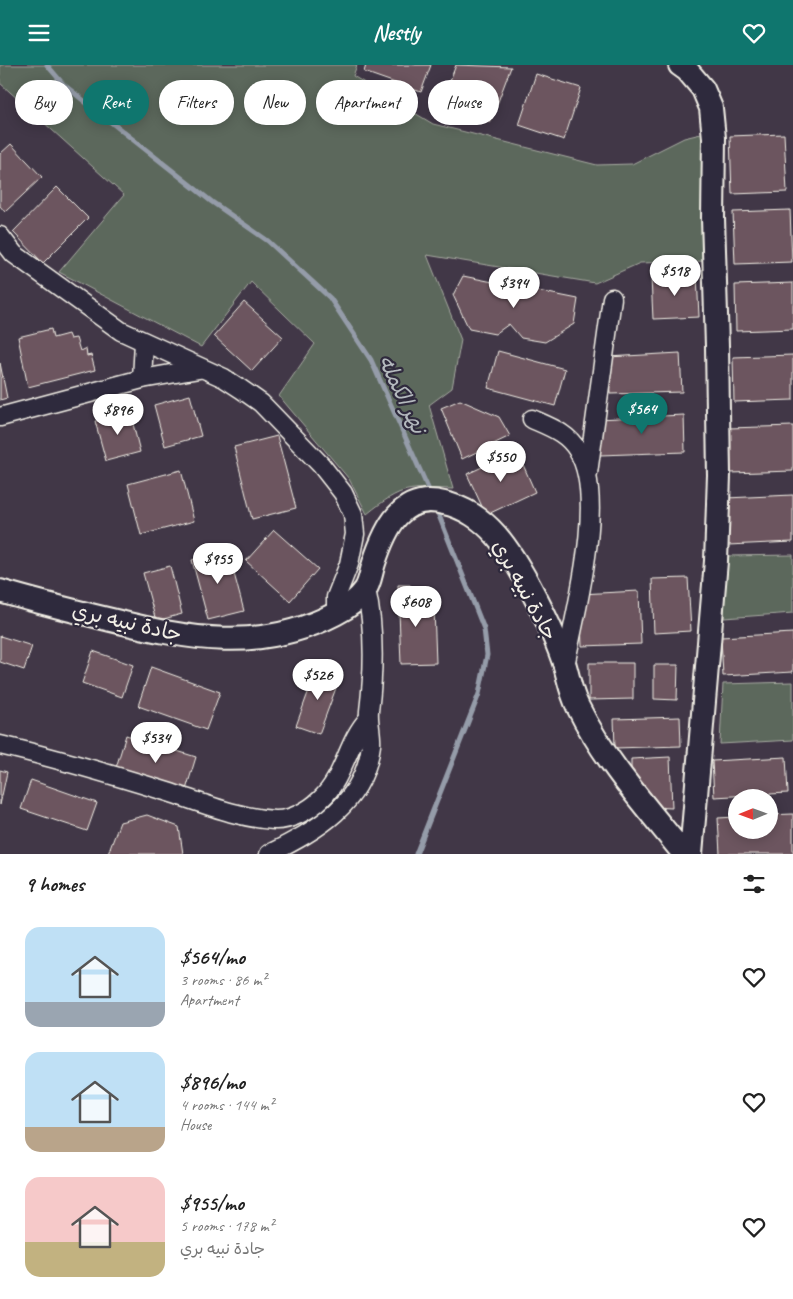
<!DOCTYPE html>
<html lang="en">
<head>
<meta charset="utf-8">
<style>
  :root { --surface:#fff; --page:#f2f2f2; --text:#222; --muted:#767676; --accent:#0f766e }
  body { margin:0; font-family:Caveat,"Playpen Sans Arabic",sans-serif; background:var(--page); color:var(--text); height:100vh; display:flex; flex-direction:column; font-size:19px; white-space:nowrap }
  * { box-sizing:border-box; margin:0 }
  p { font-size:16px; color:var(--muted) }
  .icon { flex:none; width:28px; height:28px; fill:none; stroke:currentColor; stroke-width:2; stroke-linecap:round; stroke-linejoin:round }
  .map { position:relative; height:789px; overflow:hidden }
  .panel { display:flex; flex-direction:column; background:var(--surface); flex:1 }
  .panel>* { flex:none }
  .guide { position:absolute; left:15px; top:15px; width:500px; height:45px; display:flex; gap:10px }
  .needle { width:32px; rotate:269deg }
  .buttons { position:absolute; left:728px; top:724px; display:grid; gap:10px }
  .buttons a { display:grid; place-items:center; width:50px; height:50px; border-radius:50%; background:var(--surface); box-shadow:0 2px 12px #0003; font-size:25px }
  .price { position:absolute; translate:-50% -42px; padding:0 11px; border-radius:18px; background:#fff; color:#222; font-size:16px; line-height:32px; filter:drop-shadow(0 1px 2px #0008) }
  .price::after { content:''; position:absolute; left:50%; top:30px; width:15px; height:11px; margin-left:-8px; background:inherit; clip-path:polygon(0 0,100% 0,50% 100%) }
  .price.on { background:var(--accent); color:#fff }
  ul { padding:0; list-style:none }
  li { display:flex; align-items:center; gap:15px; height:125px; padding:0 25px }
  li span { display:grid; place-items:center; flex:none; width:140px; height:100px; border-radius:15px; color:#555 }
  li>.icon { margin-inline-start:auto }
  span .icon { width:60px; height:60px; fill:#fffc; stroke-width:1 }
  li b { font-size:21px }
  h2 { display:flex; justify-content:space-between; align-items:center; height:60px; padding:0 25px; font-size:21px }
  .pill { padding:0 18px; border-radius:22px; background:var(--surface); box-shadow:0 2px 12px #0003; font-size:18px; line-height:45px }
  .pill.on { background:var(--accent); color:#fff }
  header { display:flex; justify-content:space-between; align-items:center; height:65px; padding:0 25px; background:var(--accent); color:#fff; font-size:22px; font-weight:800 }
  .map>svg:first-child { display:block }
  .green { fill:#5b675c; stroke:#a8aca2 }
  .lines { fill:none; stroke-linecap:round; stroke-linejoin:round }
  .stream { stroke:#959ca9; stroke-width:5 }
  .building { fill:#6c555e; stroke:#f4f1e8 }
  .minor-casing { stroke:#f4f1e8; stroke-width:21 }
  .tertiary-casing { stroke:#f4f1e8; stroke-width:26 }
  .minor { stroke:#2f2a3d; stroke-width:18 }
  .tertiary { stroke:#2f2a3d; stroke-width:22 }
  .labels { text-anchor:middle; stroke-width:4.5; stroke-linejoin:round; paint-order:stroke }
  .street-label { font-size:21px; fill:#f4f1e8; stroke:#2f2a3d }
  .water-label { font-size:22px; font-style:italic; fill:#b4b9be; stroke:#2f2a3d }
</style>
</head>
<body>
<header><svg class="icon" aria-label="menu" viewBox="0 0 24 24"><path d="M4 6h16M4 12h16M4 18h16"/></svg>Nestly<svg class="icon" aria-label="heart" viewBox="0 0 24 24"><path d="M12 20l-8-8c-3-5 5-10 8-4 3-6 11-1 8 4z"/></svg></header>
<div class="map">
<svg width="793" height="789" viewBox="0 0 793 789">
  <rect width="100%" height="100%" fill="#413747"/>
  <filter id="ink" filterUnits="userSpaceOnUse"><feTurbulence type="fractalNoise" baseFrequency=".02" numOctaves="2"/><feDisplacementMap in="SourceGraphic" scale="10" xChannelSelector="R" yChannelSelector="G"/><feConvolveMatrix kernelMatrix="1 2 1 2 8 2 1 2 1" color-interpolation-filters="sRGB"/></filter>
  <g filter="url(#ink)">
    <g class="green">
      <path d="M0,0H357L353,11L433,59L597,100L632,99L684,73L705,68L706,196L640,198L595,218L427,190L461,275L452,323L429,340L453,424C408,423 403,420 367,449L349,414L279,331L315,279L251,217L201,282L59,207L124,130L0,18Z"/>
      <path d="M793,490V548L724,553L726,491Z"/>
      <path d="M793,617V675L720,679L723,619Z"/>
    </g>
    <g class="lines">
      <g class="stream">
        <path d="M47,0L64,20L212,137L268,176L330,233L371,295L431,430"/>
        <path d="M416,789L479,629L487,590L484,564L436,443"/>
      </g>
    </g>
    <g class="building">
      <path d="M366,0H431L421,27L364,7Z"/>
      <path d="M456,0L511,2L490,58L441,39Z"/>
      <path d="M536,9L581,23L564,75L519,60Z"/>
      <path d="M784,69L787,127L732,129L730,71Z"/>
      <path d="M11,79L42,112L5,147L0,141V89Z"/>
      <path d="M57,122L88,153L43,198L13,167Z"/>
      <path d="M790,145L792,197L735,199L733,147Z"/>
      <path d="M697,210L699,252L653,254L651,212Z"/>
      <path d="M463,211L578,234L574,259L545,277L521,273L509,259L495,269L469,264L453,230Z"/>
      <path d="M793,218V264L736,266L735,220Z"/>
      <path d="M244,237L283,272L252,306L214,271Z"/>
      <path d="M51,264L53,273L68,269L70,274L76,273L80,286L86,283L87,291L91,290L95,305L28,322L18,272Z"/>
      <path d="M498,286L565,304L555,341L488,323Z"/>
      <path d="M680,288L682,327L610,329L608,292Z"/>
      <path d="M793,290V335L734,337L733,292Z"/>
      <path d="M0,298L7,333L0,335Z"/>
      <path d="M190,330L201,371L165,381L154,340Z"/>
      <path d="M460,335L499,352L510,371L462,394L441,343Z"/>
      <path d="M130,347L140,387L106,396L95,356Z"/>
      <path d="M684,350L685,387L600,390L598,354Z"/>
      <path d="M793,361V406L730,408L729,363Z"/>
      <path d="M277,371L296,443L252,454L234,382Z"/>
      <path d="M517,386L535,427L486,450L467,409Z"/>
      <path d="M181,405L194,456L141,470L128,419Z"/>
      <path d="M793,430V477L728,480L726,433Z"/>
      <path d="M274,465L318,504L290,536L246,496Z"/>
      <path d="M228,486L244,546L208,555L192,495Z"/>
      <path d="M170,501L182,549L156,556L143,508Z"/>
      <path d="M688,513L691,566L654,568L652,514Z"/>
      <path d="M398,520H410L434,543L436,598L401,599Z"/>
      <path d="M639,526L641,579L582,581L580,529Z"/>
      <path d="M793,568V607L723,611L721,572Z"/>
      <path d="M0,571L32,581L24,605L0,597Z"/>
      <path d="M93,586L133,600L122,632L82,618Z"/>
      <path d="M589,598H633V634L589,635Z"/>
      <path d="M654,600H678L677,635L654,634Z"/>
      <path d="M151,602L220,627L206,665L138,641Z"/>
      <path d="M317,603L340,612L319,669L296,661Z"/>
      <path d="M680,652L681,681L615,683L614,654Z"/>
      <path d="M126,670L196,692L185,728L115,706Z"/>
      <path d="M670,692L672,743L649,742L631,709V694Z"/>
      <path d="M786,692L788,728L714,732L712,696Z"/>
      <path d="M0,705L7,707L0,740Z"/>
      <path d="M31,715L97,738L87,766L21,744Z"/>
      <path d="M793,749V789H720L718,753L736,752V765H769V750Z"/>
      <path d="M147,750L179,762L183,789H108L120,757Z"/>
    </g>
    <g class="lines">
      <defs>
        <g id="minor">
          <path d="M0,171L14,189L121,266L224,313L241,324L261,338L321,400L343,428L353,449L355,469L349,499L336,532V549"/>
          <path d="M142,314L144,277"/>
          <path d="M0,352L142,314L199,304"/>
          <path d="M532,354C550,362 568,368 578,386C607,433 575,548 565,601"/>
          <path d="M588,408L612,233"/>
          <path d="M0,680C56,693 113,710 168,727C202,738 238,753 274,755C290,756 310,745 321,734C345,711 347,677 368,654"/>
          <path d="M269,789C317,765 364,739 371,680C372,669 368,657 369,646C374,605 375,564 366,524"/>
        </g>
        <g id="tertiary">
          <path d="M680,0L687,5L703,24L711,43L714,73L713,153L717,281L719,410L716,496L691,789"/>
          <path d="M0,526C37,537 74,546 111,555C189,574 260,588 335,549C345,544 358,535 365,525C370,518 371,507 374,498C385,464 401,427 444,438C464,442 483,455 496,470C520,497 554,566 565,601C569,615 571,628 578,642C604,695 647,743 684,789"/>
        </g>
      </defs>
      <use href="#minor" class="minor-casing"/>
      <use href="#tertiary" class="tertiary-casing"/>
      <use href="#minor" class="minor"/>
      <use href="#tertiary" class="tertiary"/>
    </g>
  </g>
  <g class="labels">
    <g class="street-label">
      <text transform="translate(525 525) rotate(61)" y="7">جادة نبيه بري</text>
      <text transform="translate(127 557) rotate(13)" y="7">جادة نبيه بري</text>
    </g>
    <g class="water-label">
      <text transform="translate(403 329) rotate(65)" y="8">نهر الكمله</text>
    </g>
  </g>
</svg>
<div class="buttons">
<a><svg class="needle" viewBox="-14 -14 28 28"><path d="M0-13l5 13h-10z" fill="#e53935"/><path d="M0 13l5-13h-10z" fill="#767676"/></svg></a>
</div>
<b class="price" style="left:675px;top:232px">$518</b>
<b class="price" style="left:514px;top:244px">$394</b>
<b class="price on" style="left:642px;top:370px">$564</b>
<b class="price" style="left:118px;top:371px">$896</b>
<b class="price" style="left:501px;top:418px">$550</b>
<b class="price" style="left:218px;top:520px">$955</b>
<b class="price" style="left:416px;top:563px">$608</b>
<b class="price" style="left:318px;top:636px">$526</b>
<b class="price" style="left:156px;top:699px">$534</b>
<div class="guide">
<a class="pill">Buy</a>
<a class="pill on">Rent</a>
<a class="pill">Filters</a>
<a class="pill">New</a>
<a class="pill">Apartment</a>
<a class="pill">House</a>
</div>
</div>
<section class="panel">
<h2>9 homes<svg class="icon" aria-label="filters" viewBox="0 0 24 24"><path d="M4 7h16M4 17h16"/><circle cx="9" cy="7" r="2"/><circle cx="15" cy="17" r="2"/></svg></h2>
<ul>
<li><span style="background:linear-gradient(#bfe0f5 75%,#9aa5b1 0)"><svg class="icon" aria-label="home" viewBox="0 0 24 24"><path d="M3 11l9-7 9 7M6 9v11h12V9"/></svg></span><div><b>$564/mo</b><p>3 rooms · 86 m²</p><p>Apartment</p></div><svg class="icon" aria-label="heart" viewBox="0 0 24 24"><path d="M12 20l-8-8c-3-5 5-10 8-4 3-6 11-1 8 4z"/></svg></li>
<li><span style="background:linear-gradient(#bfe0f5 75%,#b9a48a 0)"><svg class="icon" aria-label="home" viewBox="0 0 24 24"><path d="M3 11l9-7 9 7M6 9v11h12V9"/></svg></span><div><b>$896/mo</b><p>4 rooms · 144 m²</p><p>House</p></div><svg class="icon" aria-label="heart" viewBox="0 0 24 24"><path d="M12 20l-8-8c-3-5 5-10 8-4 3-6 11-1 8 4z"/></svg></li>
<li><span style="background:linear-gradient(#f6c9c9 65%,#c2b280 0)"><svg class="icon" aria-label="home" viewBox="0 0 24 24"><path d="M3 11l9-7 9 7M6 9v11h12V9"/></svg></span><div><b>$955/mo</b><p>5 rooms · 178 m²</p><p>جادة نبيه بري</p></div><svg class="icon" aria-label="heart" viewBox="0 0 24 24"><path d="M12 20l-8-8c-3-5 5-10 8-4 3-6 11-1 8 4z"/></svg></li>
</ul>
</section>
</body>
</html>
